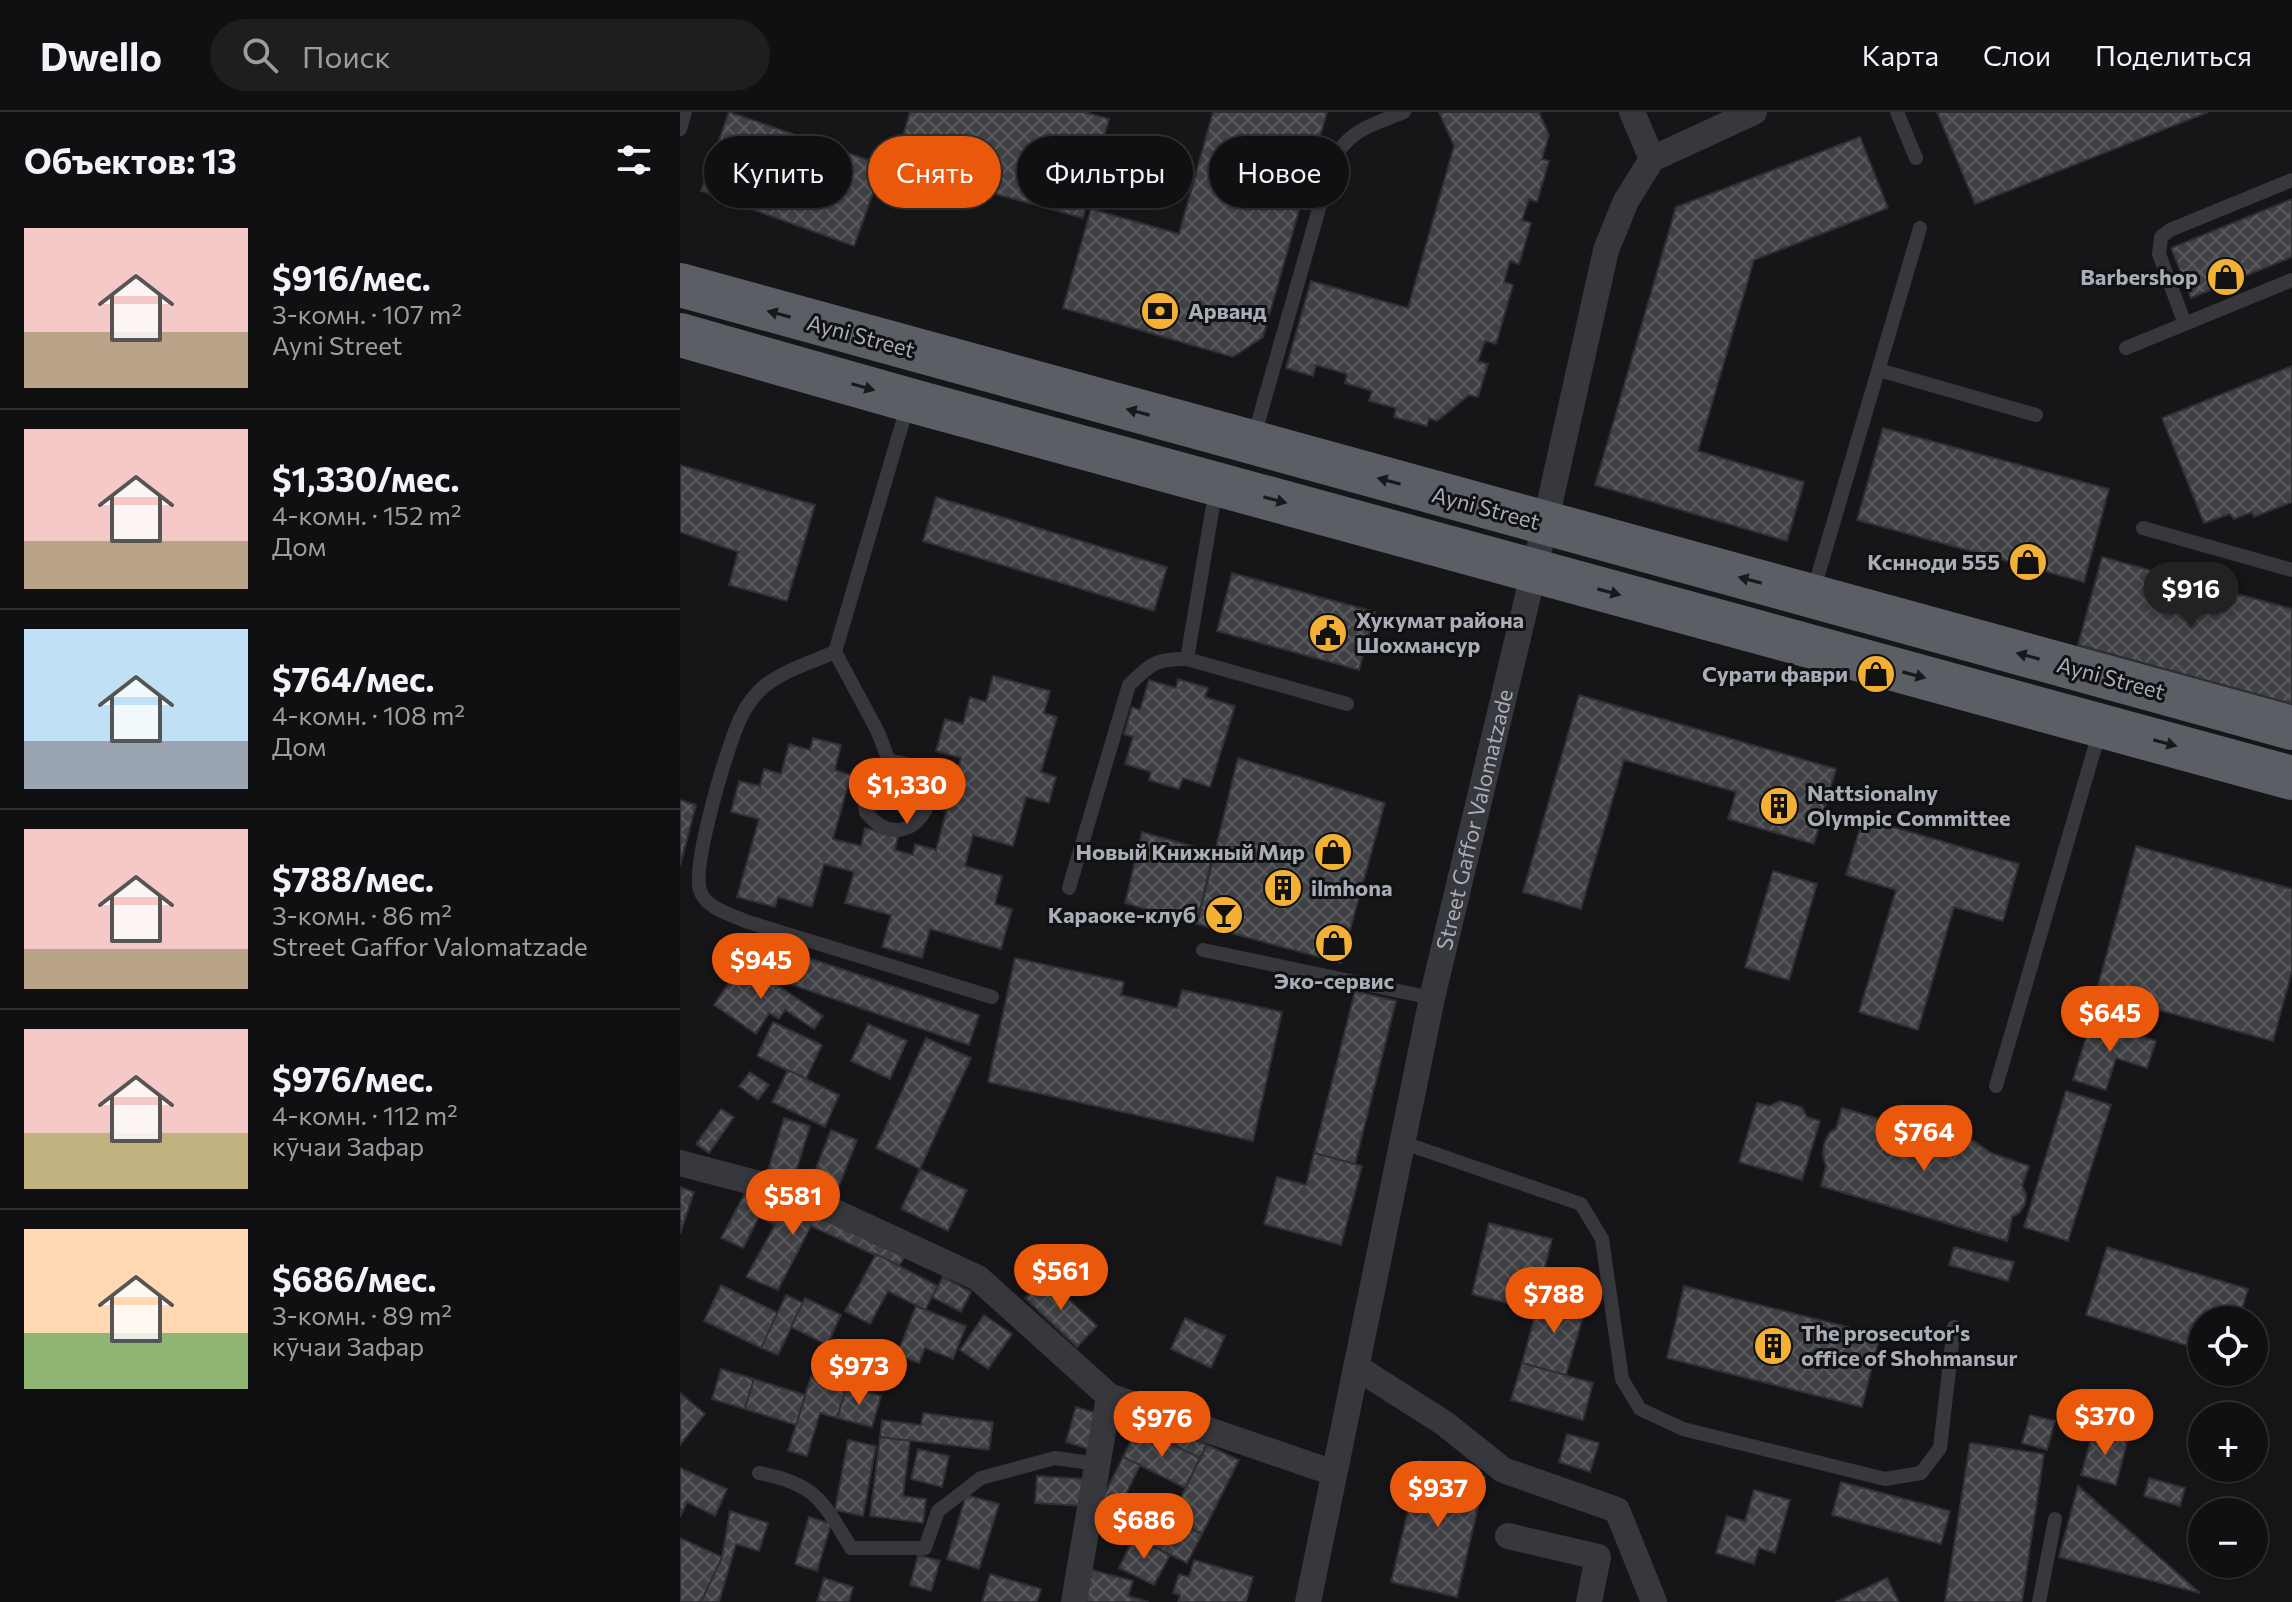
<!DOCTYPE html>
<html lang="ru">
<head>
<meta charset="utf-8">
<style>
  :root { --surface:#101012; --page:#1e1e20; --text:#f1f3f6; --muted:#9c9d9f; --line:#303032; --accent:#ea580c }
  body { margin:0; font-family:Commissioner,sans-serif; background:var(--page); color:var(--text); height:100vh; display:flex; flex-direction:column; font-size:30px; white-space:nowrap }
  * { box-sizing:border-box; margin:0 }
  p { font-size:26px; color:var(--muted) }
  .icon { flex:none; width:44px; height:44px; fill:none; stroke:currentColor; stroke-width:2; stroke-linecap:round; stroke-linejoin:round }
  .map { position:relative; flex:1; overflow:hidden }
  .panel { display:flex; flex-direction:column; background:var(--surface); width:680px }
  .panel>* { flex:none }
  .guide { position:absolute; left:24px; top:24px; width:760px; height:72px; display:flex; gap:16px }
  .controls { position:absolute; left:1508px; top:1194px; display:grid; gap:16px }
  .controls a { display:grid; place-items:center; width:80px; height:80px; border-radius:50%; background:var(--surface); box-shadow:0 2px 6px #0004,0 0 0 2px var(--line); font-size:40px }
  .price { position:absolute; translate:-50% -68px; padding:0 18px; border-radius:28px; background:var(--accent); color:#fff; font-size:26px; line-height:52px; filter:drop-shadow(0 2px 4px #0008) }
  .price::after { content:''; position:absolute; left:50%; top:48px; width:24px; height:18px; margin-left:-12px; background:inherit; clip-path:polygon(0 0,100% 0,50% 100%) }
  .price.selected { background:#222; color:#fff }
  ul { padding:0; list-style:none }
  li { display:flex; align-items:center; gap:24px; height:200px; padding:0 24px }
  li+li { border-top:2px solid var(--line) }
  li span { display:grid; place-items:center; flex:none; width:224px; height:160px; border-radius:0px; color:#555 }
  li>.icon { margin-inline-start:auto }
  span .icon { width:96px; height:96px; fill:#fffc; stroke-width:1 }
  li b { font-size:34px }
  h2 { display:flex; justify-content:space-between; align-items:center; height:96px; padding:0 24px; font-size:34px }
  .pill { padding:0 28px; border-radius:36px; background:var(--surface); box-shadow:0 2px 6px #0004,0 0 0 2px var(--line); font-size:28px; line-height:72px }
  .pill.selected { background:var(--accent); color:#fff }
  header { display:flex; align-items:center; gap:48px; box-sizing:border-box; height:112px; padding:0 40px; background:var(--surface); border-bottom:2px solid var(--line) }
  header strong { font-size:38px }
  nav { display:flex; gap:44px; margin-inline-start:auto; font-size:28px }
  .search { width:560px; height:72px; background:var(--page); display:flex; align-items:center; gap:20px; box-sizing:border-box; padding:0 28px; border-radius:44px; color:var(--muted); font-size:30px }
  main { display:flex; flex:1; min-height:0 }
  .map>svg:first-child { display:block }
  .building { fill:url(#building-cross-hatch); stroke:#303034; stroke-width:2 }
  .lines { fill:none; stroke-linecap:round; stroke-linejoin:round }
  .service { stroke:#37383d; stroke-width:14 }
  .minor { stroke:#37383d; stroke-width:26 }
  .trunk { stroke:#5b5e65; stroke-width:44 }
  .oneway { fill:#18191b }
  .labels { text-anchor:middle; stroke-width:6; stroke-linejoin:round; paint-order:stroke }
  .poi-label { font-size:22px; font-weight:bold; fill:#a8adb8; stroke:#111113; text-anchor:end }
  .street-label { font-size:22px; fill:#a8adb8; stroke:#111113 }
</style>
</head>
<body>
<header>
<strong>Dwello</strong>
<div class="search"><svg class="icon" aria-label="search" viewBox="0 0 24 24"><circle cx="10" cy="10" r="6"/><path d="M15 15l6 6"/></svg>Поиск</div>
<nav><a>Карта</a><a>Слои</a><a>Поделиться</a></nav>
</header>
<main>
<section class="panel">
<h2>Объектов: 13<svg class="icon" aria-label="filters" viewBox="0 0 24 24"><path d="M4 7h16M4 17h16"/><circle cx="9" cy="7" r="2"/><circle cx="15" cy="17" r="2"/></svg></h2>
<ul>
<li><span style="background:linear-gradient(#f6c9c9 65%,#b9a48a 0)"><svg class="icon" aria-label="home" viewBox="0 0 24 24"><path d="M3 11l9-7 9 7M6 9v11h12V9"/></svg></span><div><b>$916/мес.</b><p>3-комн. · 107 m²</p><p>Ayni Street</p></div></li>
<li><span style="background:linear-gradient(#f6c9c9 70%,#b9a48a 0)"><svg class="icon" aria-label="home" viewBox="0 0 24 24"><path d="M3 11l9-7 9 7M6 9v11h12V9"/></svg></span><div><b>$1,330/мес.</b><p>4-комн. · 152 m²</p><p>Дом</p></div></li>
<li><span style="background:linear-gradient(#bfe0f5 70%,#9aa5b1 0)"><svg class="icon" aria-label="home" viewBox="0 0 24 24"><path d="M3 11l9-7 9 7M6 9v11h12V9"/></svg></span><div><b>$764/мес.</b><p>4-комн. · 108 m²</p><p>Дом</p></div></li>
<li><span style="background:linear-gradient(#f6c9c9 75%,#b9a48a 0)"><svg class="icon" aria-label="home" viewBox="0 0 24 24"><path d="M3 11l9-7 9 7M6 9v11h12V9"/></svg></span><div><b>$788/мес.</b><p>3-комн. · 86 m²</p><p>Street Gaffor Valomatzade</p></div></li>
<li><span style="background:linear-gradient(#f6c9c9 65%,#c2b280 0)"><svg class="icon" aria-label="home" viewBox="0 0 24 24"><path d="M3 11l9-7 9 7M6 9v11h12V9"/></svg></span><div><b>$976/мес.</b><p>4-комн. · 112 m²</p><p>кӯчаи Зафар</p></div></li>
<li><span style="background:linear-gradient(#ffd9b3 65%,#8fb573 0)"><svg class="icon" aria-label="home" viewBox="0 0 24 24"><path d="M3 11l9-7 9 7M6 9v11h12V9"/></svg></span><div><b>$686/мес.</b><p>3-комн. · 89 m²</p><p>кӯчаи Зафар</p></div></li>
</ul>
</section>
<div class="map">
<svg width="1612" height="1490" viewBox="0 0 1612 1490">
  <defs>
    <pattern id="building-cross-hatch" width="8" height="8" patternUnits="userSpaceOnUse" patternTransform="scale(2)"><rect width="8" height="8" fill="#404145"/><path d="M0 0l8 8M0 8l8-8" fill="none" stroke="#595a5e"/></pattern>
  </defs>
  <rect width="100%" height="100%" fill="#161618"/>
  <g class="building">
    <path d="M49,0L203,53L174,134L21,79Z"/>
    <path d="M230,0H404L429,7L422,32L431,34L415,92L407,90L403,106L225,57L230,37L220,34Z"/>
    <path d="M533,0H647L583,225L553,245L383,196L411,97L499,122Z"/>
    <path d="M759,0H859L869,23L862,47L869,49L857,90L849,87L842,108L851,111L839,152L830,149L824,170L833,173L816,232L805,229L798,249L808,252L798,285L789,283L757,309L749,306L747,314L714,305L716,296L689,289L692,279L665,271L667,262L636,253L633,264L606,256L631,169L728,196L774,34Z"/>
    <path d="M1257,0H1528L1295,92Z"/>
    <path d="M1180,25L1208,96L1074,148L1018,339L1124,370L1107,429L915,373L996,95Z"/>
    <path d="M1612,87V145L1511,186L1491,136Z"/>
    <path d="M1612,254V390L1574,405L1572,400L1554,407L1550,402L1524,411L1482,306Z"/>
    <path d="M1203,316L1429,377L1404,470L1177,408Z"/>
    <path d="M0,353L135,393L107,489L49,473L58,440L0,420Z"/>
    <path d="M256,385L487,455L474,499L243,429Z"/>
    <path d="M1422,445L1612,497V592L1398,533Z"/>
    <path d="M552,461L695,500L679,558L537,519Z"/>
    <path d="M313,564L370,579L364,601L377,605L361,660L376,665L369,691L346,685L333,734L293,723L285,754L322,764L315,792L332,797L321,837L250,817L242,846L202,835L211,803L165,791L174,760L144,752L132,795L98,785L95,795L57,785L79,707L51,700L59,669L80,674L84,657L101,662L109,632L130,638L133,626L161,633L155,658L171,663L153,727L181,734L185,716L218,725L215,738L233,743L235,732L256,738L281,646L256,639L265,607L283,612L290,585L306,590Z"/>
    <path d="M498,567L528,576L525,585L555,594L530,675L503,666L499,677L469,668L471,660L445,652L453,625L444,622L452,595L460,598L469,568L496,576Z"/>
    <path d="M899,583L1156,657L1134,732L1048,707L1056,680L944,648L901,797L843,780Z"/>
    <path d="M558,646L705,691L661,851L517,812Z"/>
    <path d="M0,688L16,693L0,754Z"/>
    <path d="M1183,706L1339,752L1323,809L1274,795L1238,918L1179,900L1216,778L1166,763Z"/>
    <path d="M462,720L533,740L517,812L445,791Z"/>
    <path d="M1456,734L1612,777V859L1593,929L1416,881Z"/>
    <path d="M1093,759L1137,772L1109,868L1065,855Z"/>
    <path d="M96,835L299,903L289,933L86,864Z"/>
    <path d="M335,846L444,870L441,883L497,896L502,878L602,900L573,1029L308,970Z"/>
    <path d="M63,850L143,904L134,917L105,898L99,907L89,901L76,922L34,893Z"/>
    <path d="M675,879L716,889L675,1052L634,1041Z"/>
    <path d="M1411,909L1476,929L1467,956L1436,946L1426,978L1393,968Z"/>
    <path d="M93,910L142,933L126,967L77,944Z"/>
    <path d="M188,912L227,929L210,967L171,949Z"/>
    <path d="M246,926L291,946L240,1057L196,1036Z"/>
    <path d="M108,958L159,983L145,1015L92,990Z"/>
    <path d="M70,960L89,973L78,988L59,974Z"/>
    <path d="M1386,979L1431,993L1388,1129L1344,1115Z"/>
    <path d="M1100,989L1122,995L1127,1005L1140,1009L1122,1068L1059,1050L1077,991L1090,994Z"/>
    <path d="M1162,996L1205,1009L1232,1008L1258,1013L1289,1026L1311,1041L1349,1054L1342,1074L1346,1082L1345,1092L1339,1101L1332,1105L1327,1129L1141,1074L1146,1054L1143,1044L1144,1032L1150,1020L1156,1017Z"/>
    <path d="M1162,996L1205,1009L1232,1008L1258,1013L1289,1026L1311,1041L1349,1054L1342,1074L1346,1082L1345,1092L1339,1101L1332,1105L1327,1129L1141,1074L1146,1054L1143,1044L1144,1032L1150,1020L1156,1017Z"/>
    <path d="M41,997L54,1005L29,1041L16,1032Z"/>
    <path d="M104,1006L130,1014L111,1076L85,1068Z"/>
    <path d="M151,1018L177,1028L157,1079L131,1069Z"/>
    <path d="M634,1041L682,1054L661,1133L584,1112L597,1065L626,1073Z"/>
    <path d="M240,1057L287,1078L268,1119L221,1097Z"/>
    <path d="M0,1075L14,1080L0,1122Z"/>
    <path d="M65,1081L130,1099L228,1140L219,1154L131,1114L98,1178L66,1165L95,1113L79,1105L63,1136L41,1126Z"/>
    <path d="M809,1111L872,1127L854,1198L792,1182Z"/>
    <path d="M1274,1135L1334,1150L1328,1169L1269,1153Z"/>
    <path d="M1427,1135L1568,1177L1559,1208H1522V1238L1406,1203Z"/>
    <path d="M196,1142L258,1174L245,1198L208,1179L190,1212L165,1199Z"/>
    <path d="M263,1165L291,1180L281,1200L252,1185Z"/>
    <path d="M365,1165L417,1214L397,1235L345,1186Z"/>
    <path d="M41,1173L98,1201L81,1236L24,1209Z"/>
    <path d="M1004,1174L1200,1223L1182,1295L987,1246Z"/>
    <path d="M861,1182L906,1195L886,1263L842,1251Z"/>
    <path d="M106,1183L123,1191L98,1243L81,1236Z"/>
    <path d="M125,1186L161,1203L147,1233L111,1215Z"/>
    <path d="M236,1194L286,1214L273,1247L245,1236L239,1251L217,1243Z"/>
    <path d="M304,1203L332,1222L308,1257L280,1238Z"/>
    <path d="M505,1206L545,1224L531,1256L491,1237Z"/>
    <path d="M842,1251L913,1271L903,1308L831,1288Z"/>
    <path d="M41,1257L74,1267L65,1297L32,1287Z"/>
    <path d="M131,1264L167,1274L157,1306L140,1301L127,1344L108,1339Z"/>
    <path d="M74,1267L125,1283L116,1313L65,1297Z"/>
    <path d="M167,1274L201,1284L192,1315L157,1306Z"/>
    <path d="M0,1281L25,1302L0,1333Z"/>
    <path d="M396,1295L419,1302L409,1337L386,1330Z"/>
    <path d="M243,1301L313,1310L309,1338L200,1325L202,1308L241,1313Z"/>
    <path d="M1350,1303L1375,1309L1367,1338L1342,1331Z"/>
    <path d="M491,1315L527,1333L520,1346L484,1329Z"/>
    <path d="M1414,1317L1448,1326L1436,1373L1401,1363Z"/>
    <path d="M455,1321L470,1329L473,1323L520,1346L505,1376L443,1345Z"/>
    <path d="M887,1322L919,1331L910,1360L879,1350Z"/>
    <path d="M200,1325L230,1329L223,1384L246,1387L243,1411L190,1404Z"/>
    <path d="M168,1328L196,1334L183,1404L155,1398Z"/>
    <path d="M1290,1331L1364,1342L1342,1490H1265Z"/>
    <path d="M527,1333L559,1348L522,1422L490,1407Z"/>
    <path d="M238,1337L269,1344L262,1375L231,1367Z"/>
    <path d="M443,1345L460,1353L445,1384L522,1422L507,1451L413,1405Z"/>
    <path d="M740,1349L805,1365L777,1485L711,1470Z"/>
    <path d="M0,1356L47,1377L35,1404L7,1390L0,1405Z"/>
    <path d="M357,1364L405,1367L403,1394L355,1391Z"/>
    <path d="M1469,1366L1505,1376L1500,1394L1464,1384Z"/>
    <path d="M1161,1370L1270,1399L1261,1432L1152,1403Z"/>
    <path d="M1398,1374L1520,1481L1379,1445Z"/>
    <path d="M1074,1378L1110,1388L1095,1441L1079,1436L1074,1452L1036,1441L1047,1404L1065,1409Z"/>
    <path d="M286,1383L319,1392L299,1457L267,1447Z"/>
    <path d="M50,1399L88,1411L79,1439L56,1432L39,1490H21L42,1445Z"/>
    <path d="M129,1405L151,1412L137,1459L115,1452Z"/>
    <path d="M454,1425L490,1443L474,1473L439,1456Z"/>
    <path d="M0,1426L42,1445L21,1490H0Z"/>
    <path d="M238,1443L260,1449L251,1479L230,1473Z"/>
    <path d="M514,1448L573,1465L566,1490H498L500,1483L493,1481L499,1462L509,1465Z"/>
    <path d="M412,1458L453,1469L448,1484L469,1490H404Z"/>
    <path d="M310,1462L361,1477L357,1490H302Z"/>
    <path d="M144,1466L173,1475L169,1490H137Z"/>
    <path d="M1207,1466L1219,1490H1156Z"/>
  </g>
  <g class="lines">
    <g class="service">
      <path d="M1217,0L1236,46"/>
      <path d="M0,17L5,0"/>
      <path d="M1505,212L1479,142L1481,125L1490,118L1612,68"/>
      <path d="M1446,236L1612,168"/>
      <path d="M1199,258L1356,303"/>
      <path d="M228,292L155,540C130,551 98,560 79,579C67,591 59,607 54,622C44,649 12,753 20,778C25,796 50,802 65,809L312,885"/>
      <path d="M573,328L652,51C667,18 692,13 724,0"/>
      <path d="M536,376L507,547L667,592"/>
      <path d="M1463,416L1612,458"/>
      <path d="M1133,480L1240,116"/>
      <path d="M155,540L198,620L209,649C289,655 232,759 186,700C181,677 188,661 209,649"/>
      <path d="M389,776L449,573C472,551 475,547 507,547"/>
      <path d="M523,838L752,886"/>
      <path d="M1316,974L1420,618"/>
      <path d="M721,1030L901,1092L922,1127L942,1267L960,1297L1003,1317L1205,1367L1241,1361L1260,1336L1274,1215"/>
      <path d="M79,1361C135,1371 143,1389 171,1436H245L258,1399L301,1366L375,1346L417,1352"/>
      <path d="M1359,1490L1375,1407"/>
    </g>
    <g class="minor">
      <path d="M952,0L972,47"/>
      <path d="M0,1051L114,1081L298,1166L429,1284L654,1361"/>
      <path d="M676,1255L764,1311L823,1358L937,1398L974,1490"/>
      <path d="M828,1424L918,1445L909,1490"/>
      <path d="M394,1490L429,1284"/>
      <path id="s1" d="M628,1490L752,886L865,412L926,138L946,89L972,47L1074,0"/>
    </g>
    <g class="trunk">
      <path d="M0,173L1612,616"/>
      <path d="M0,223L229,288L1612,666"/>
    </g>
  </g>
  <defs><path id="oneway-solid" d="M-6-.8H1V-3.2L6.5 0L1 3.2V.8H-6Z" transform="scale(2)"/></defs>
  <g class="oneway">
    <use href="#oneway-solid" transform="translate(99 202) rotate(-165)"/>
    <use href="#oneway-solid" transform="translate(183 275) rotate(16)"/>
    <use href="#oneway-solid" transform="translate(458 300) rotate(-165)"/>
    <use href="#oneway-solid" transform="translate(709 369) rotate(-165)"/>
    <use href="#oneway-solid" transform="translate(595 388) rotate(15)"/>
    <use href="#oneway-solid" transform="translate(1070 468) rotate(-165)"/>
    <use href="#oneway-solid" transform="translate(929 480) rotate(15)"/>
    <use href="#oneway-solid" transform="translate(1348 544) rotate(-165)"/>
    <use href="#oneway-solid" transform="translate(1234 563) rotate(15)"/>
    <use href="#oneway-solid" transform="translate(1485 631) rotate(15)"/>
  </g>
  <defs>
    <symbol id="shop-disc" viewBox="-11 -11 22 22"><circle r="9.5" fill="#f2b134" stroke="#111113"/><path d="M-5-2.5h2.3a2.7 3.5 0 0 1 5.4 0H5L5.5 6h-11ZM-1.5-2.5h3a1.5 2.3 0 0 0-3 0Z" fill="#111"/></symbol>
    <symbol id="bank-disc" viewBox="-11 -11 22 22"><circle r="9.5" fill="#f2b134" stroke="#111113"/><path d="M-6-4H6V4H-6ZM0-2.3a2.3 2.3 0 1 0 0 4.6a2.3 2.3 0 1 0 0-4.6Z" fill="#111"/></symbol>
    <symbol id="civic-disc" viewBox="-11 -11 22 22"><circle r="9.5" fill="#f2b134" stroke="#111113"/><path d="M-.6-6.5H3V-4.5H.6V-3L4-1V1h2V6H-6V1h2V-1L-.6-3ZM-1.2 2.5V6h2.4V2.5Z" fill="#111"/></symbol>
    <symbol id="building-disc" viewBox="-11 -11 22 22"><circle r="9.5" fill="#f2b134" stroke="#111113"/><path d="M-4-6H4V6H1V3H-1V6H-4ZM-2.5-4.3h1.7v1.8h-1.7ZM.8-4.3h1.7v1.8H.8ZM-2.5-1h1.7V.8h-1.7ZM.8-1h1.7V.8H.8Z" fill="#111"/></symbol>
    <symbol id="bar-disc" viewBox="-11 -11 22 22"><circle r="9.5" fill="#f2b134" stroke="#111113"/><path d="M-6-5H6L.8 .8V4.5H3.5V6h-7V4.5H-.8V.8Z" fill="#111"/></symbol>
  </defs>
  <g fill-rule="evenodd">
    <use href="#shop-disc" x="1524" y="143" width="44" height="44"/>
    <use href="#bank-disc" x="458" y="177" width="44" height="44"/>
    <use href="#shop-disc" x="1326" y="428" width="44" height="44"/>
    <use href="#civic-disc" x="626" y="499" width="44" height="44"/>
    <use href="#shop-disc" x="1174" y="540" width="44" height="44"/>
    <use href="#building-disc" x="1077" y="672" width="44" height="44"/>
    <use href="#shop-disc" x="631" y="718" width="44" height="44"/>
    <use href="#building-disc" x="581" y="754" width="44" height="44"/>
    <use href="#bar-disc" x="522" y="781" width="44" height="44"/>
    <use href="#shop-disc" x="632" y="809" width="44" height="44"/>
    <use href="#building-disc" x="1071" y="1212" width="44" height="44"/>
  </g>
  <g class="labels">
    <g class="poi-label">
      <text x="1518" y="173">Barbershop</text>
      <text x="508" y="207" text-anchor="start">Арванд</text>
      <text x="1320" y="458">Кснноди 555</text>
      <text x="676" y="516" text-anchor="start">Хукумат района<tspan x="676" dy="25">Шохмансур</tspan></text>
      <text x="1168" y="570">Сурати фаври</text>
      <text x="1127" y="689" text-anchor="start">Nattsionalny<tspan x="1127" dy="25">Olympic Committee</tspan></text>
      <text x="625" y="748">Новый Книжный Мир</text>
      <text x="631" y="784" text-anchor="start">ilmhona</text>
      <text x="516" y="811">Караоке-клуб</text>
      <text x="654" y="877" text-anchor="middle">Эко-сервис</text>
      <text x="1121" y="1229" text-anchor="start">The prosecutor's<tspan x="1121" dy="25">office of Shohmansur</tspan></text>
    </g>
    <g class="street-label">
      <text transform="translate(181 224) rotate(15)" y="8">Ayni Street</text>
      <text transform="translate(806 396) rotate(15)" y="8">Ayni Street</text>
      <text transform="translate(1431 566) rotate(15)" y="8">Ayni Street</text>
      <text dy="8" stroke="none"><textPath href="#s1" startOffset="800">Street Gaffor Valomatzade</textPath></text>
    </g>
  </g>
</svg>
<div class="controls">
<a><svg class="icon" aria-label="locate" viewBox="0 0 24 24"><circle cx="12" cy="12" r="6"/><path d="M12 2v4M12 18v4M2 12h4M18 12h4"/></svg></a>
<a>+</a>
<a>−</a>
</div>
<b class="price selected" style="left:1511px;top:518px">$916</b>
<b class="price" style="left:227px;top:714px">$1,330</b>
<b class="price" style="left:81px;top:889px">$945</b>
<b class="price" style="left:1430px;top:942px">$645</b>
<b class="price" style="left:1244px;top:1061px">$764</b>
<b class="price" style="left:113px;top:1125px">$581</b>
<b class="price" style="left:381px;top:1200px">$561</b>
<b class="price" style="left:874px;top:1223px">$788</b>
<b class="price" style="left:179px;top:1295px">$973</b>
<b class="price" style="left:1425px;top:1345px">$370</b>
<b class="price" style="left:482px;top:1347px">$976</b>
<b class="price" style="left:758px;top:1417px">$937</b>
<b class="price" style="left:464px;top:1449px">$686</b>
<div class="guide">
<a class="pill">Купить</a>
<a class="pill selected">Снять</a>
<a class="pill">Фильтры</a>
<a class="pill">Новое</a>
</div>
</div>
</main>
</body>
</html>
